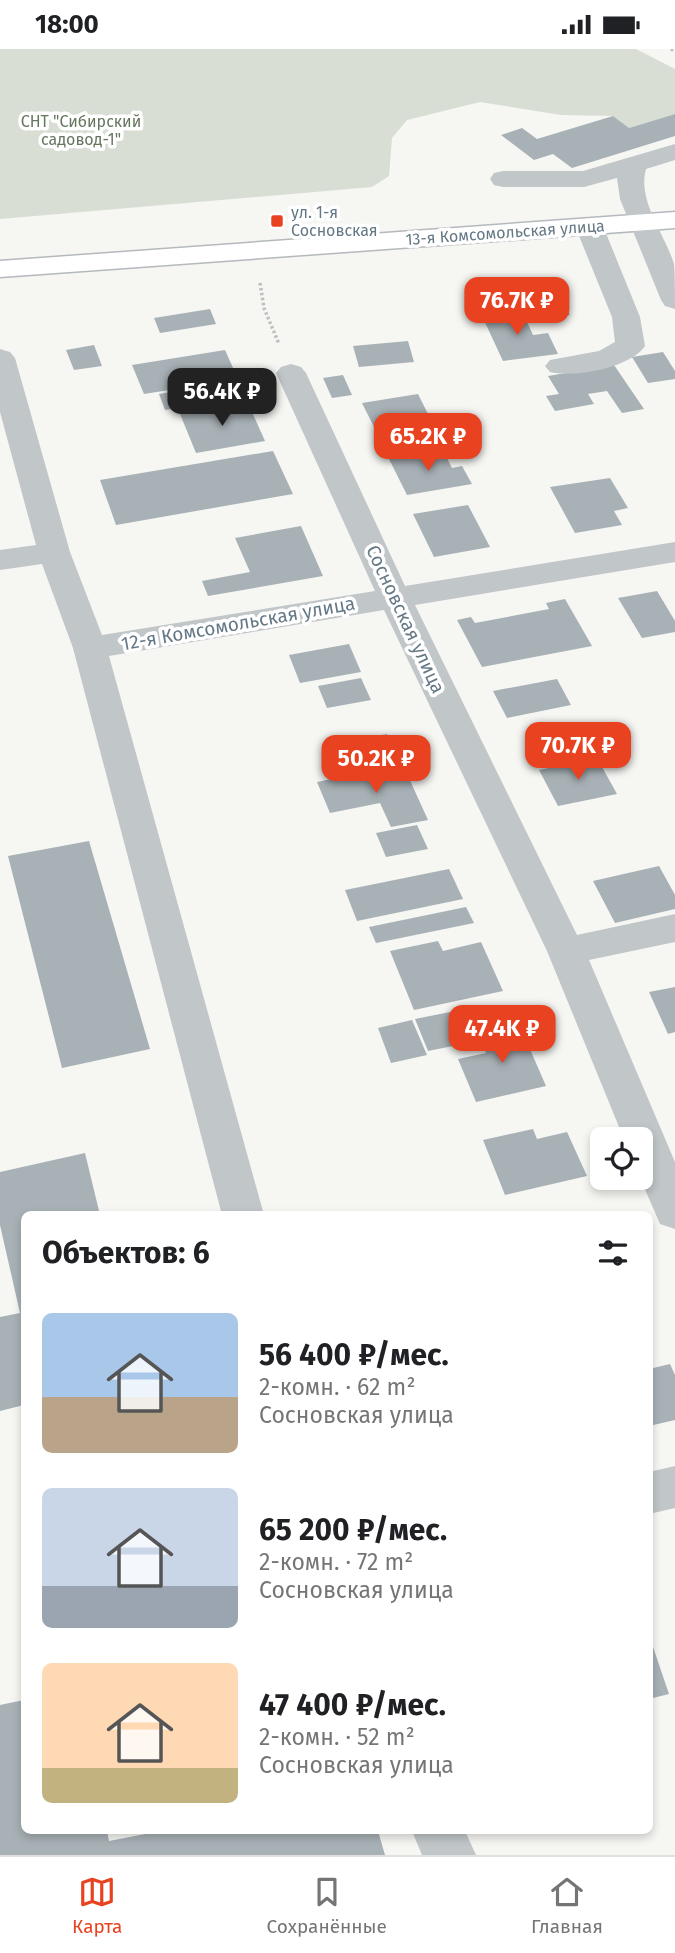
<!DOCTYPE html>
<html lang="ru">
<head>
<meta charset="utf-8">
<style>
  :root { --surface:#fff; --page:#f2f2f2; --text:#202124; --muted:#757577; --line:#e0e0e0; --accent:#e84220 }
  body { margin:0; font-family:"Fira Sans",sans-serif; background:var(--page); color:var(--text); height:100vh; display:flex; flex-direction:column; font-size:26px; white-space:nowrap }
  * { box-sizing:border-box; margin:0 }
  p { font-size:23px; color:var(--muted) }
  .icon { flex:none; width:38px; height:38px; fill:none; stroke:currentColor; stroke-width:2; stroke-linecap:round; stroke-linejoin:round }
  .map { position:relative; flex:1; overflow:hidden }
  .drawer { position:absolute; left:21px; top:1162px; width:632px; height:623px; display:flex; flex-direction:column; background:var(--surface); border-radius:10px; box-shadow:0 4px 10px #0003 }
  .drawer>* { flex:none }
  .tools { position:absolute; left:590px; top:1078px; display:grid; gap:14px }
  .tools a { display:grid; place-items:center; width:63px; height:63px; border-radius:10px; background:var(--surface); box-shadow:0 4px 10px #0003; font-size:35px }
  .price { position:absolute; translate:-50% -60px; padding:0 16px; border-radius:14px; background:var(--accent); color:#fff; font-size:23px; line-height:46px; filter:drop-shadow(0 2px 4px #0008) }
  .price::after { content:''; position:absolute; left:50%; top:42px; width:21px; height:16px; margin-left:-10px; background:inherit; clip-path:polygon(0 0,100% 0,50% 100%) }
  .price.on { background:#222; color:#fff }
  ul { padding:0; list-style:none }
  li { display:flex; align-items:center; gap:21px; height:175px; padding:0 21px }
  li span { display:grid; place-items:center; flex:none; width:196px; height:140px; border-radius:10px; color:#555 }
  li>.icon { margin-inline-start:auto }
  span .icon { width:84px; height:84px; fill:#fffc; stroke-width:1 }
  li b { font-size:30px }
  h2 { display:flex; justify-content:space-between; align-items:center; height:84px; padding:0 21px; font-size:30px }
  .status { display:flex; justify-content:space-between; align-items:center; height:49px; padding:0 35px; background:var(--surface); direction:ltr }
  .status svg { height:19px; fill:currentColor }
  .tab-bar { display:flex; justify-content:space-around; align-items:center; height:98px; border-top:2px solid var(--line); background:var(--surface); font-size:19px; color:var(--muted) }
  .tab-bar a { display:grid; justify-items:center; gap:4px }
  .tab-bar .on { color:var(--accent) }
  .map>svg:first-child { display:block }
  .green { fill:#d8ded4 }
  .building { fill:#a8b1b6 }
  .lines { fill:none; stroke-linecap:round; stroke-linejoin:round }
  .major-casing { stroke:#b4b9bc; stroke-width:3 }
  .path { stroke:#bdbfc1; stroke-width:3.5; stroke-dasharray:2.5 2.5; stroke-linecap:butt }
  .minor { fill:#c1c6c9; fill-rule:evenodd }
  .major { fill:#fff; fill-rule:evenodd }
  .poi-dot { fill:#e84220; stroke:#fff; stroke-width:2.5 }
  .labels { text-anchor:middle; stroke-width:7; stroke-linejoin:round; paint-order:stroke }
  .far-park-label { font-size:16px; fill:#66775f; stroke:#fff }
  .far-poi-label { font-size:16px; fill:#647885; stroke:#fff; text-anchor:start }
  .far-street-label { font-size:16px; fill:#647885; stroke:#fff }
  .street-label { font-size:19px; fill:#647885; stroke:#fff }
</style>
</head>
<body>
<div class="status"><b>18:00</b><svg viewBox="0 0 49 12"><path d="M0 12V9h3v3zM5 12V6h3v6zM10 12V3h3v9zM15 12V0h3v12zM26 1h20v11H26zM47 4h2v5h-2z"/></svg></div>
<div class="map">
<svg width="675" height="1806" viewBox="0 0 675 1806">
  <rect width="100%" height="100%" fill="#f6f6f3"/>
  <path class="green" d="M0,0H636L675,20V65L629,79L613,67L561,66L480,53L407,71L392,89L389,127L372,138L0,170Z"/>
  <g class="building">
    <path d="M675,65V87L572,119L553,105L534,111L501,86L522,79L537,90L613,67L629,79Z"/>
    <path d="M563,253L570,266L544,269L538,256Z"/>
    <path d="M210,260L216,275L160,284L154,269Z"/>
    <path d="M522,262L533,286L548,284L558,305L503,312L482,267Z"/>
    <path d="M408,292L414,313L359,318L353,297Z"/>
    <path d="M94,296L102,317L74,321L66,301Z"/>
    <path d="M225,301L238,330L144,345L132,316Z"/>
    <path d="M663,303L675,322V330L648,334L632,308Z"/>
    <path d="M614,316L644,360L622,364L607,342L588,345L594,355L555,362L546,347L559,345L548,327Z"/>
    <path d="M343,326L352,346L332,349L323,329Z"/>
    <path d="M201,338L208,355L165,361L159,345Z"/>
    <path d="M418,345L431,371L375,380L362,354Z"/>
    <path d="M248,354L265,392L196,404L180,365Z"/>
    <path d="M404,377L410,390L383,394L377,381Z"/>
    <path d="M443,401L452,419L462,417L472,435L407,446L389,410Z"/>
    <path d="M273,402L293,445L116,476L100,431Z"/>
    <path d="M610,429L628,459L614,462L622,476L575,484L550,438Z"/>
    <path d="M468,456L490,498L434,508L413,465Z"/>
    <path d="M301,477L323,527L208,547L202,532L250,523L235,489Z"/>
    <path d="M657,542L675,572V583L642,589L618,549Z"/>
    <path d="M565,550L592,597L482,618L457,571L471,568L475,574L549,560L546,554Z"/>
    <path d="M349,595L361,623L300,634L289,606Z"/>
    <path d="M361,629L371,651L327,659L318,637Z"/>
    <path d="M557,630L571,656L507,669L493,642Z"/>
    <path d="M387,685L396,704L372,708L364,689Z"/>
    <path d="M597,709L617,745L558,757L539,721Z"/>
    <path d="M403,716L428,771L391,778L380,754L330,764L317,733Z"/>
    <path d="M417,776L428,800L386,808L376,784Z"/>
    <path d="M89,792L150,1000L62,1019L8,807Z"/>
    <path d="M659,817L675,846V860L615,874L593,832Z"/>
    <path d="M449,820L463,850L357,872L345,841Z"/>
    <path d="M466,858L474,874L376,894L369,878Z"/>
    <path d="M438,892L443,902L481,893L503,942L414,961L390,902Z"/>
    <path d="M675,938V983L668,985L649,943Z"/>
    <path d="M450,963L463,995L428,1002L415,970Z"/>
    <path d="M412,971L427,1006L391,1014L378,979Z"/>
    <path d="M519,975L546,1037L476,1053L458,1010L486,1004L477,984Z"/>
    <path d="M533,1080L537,1090L567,1083L587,1127L505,1146L483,1091Z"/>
    <path d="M85,1104L100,1166H24V1356L0,1362V1268L20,1264L0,1176V1123Z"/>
    <path d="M670,1315L675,1326V1371L649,1377V1320Z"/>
    <path d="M649,1586L669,1645L649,1650Z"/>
    <path d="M24,1651V1782H107L109,1792L161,1782H378L385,1806H0V1656Z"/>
  </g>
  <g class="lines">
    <defs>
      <path id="major" d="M675,163V179L0,228V212Z"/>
    </defs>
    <use href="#major" class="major-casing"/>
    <g class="path">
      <path d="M671,0L675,2"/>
      <path d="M260,234L264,259L279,295"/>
    </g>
    <g class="minor">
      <path d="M675,95V111L646,120C637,152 665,185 674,215C675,228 675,246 675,260L665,257L661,251L620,150L617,129L584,138H503L494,136L490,130L494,124L503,122H583Z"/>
      <path d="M589,169L599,171L603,177L640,268L645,297C630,319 574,329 550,323L545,317L550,311L599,302L615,293L612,268L575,177L579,171Z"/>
      <path d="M0,300L10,303L15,309L70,503L102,586L375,542L276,324L281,318L291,315L301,318L306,324L405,537L675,493V513L415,556L577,886L675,865V893L589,911L675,1113V1180L660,1175L640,1129V1090H624L547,902L384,561L109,607L264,1166H222L73,599L42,515L0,521V501L36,496L0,363Z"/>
      <path d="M675,1417V1459L649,1465V1423Z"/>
      <path d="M412,1782H465L476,1806H422Z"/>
    </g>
    <use href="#major" class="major"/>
  </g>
  <rect class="poi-dot" x="270" y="165" width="14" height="14" rx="3.5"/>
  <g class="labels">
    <g class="far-park-label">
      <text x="81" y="78">СНТ "Сибирский<tspan x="81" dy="18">садовод-1"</tspan></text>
    </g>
    <g class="far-poi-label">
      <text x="291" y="169">ул. 1-я<tspan x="291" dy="18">Сосновская</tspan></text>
    </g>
    <g class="far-street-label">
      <text transform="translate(505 183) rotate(-4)" y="6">13-я Комсомольская улица</text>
    </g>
    <g class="street-label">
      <text transform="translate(406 570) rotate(65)" y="7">Сосновская улица</text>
      <text transform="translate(238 574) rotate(-10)" y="7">12-я Комсомольская улица</text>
    </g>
  </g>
</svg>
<div class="tools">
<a><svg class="icon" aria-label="locate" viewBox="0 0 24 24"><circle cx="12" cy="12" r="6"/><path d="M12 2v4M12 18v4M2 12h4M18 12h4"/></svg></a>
</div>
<b class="price" style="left:517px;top:288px">76.7K ₽</b>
<b class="price on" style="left:222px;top:379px">56.4K ₽</b>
<b class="price" style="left:428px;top:424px">65.2K ₽</b>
<b class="price" style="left:578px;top:733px">70.7K ₽</b>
<b class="price" style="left:376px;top:746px">50.2K ₽</b>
<b class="price" style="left:502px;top:1016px">47.4K ₽</b>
<section class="drawer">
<h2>Объектов: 6<svg class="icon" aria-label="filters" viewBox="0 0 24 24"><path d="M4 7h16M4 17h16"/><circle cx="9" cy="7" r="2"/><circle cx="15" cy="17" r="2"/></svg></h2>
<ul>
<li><span style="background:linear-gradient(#a9c7e8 60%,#b9a48a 0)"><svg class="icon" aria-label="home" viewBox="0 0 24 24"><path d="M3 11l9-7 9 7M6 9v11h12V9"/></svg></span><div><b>56 400 ₽/мес.</b><p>2-комн. · 62 m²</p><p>Сосновская улица</p></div></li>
<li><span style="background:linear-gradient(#c9d6e8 70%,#9aa5b1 0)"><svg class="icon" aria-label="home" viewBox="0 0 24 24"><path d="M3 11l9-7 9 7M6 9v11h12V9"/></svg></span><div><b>65 200 ₽/мес.</b><p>2-комн. · 72 m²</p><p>Сосновская улица</p></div></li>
<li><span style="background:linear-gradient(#ffd9b3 75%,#c2b280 0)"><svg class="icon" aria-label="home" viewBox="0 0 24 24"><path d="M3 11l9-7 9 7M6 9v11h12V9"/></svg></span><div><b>47 400 ₽/мес.</b><p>2-комн. · 52 m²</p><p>Сосновская улица</p></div></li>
</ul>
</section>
</div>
<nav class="tab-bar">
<a class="on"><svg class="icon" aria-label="map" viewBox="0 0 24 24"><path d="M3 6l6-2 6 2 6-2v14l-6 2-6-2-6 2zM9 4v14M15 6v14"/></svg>Карта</a>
<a><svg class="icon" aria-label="saved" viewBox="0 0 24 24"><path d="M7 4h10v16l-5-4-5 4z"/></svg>Сохранённые</a>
<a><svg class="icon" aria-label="home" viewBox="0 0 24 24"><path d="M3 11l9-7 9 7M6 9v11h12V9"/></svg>Главная</a>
</nav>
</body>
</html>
